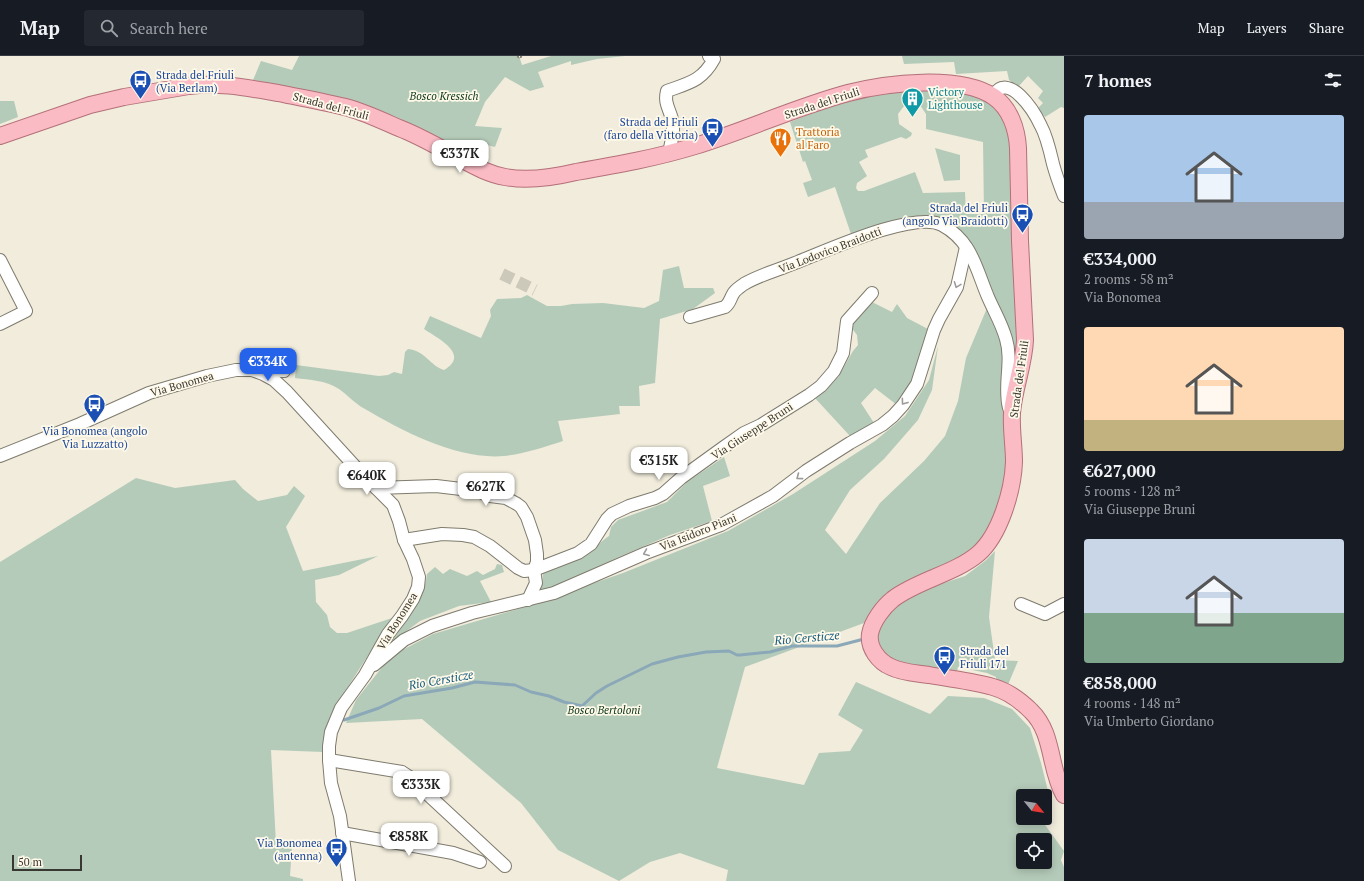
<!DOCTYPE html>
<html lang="en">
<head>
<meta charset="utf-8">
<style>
  :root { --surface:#171b24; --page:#242831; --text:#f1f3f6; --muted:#9ea1a6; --line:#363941; --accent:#2563eb }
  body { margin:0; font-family:"PT Serif",serif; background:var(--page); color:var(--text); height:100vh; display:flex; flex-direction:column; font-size:15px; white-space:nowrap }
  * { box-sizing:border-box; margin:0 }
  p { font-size:13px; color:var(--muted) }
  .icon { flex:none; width:22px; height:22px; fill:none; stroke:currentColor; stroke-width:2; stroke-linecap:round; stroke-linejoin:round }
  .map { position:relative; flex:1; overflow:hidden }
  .side { display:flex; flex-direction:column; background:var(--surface); width:300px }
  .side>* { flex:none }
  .needle { width:26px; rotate:120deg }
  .tools { position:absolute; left:1016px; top:733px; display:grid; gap:8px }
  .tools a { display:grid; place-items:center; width:36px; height:36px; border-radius:4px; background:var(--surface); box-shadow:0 2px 10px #0003; font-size:20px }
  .scale { position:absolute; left:12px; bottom:10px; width:70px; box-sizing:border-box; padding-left:4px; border:2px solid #393731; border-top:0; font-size:11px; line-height:14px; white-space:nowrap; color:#393731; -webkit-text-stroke:3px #fff9e9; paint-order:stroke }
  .price { position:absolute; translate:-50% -34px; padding:0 9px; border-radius:8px; background:#fff; color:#222; font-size:13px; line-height:26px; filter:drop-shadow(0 1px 2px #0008) }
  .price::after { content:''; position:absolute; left:50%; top:24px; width:12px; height:9px; margin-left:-6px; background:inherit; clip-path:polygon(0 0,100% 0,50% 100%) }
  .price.on { background:var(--accent); color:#fff }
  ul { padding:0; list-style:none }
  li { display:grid; align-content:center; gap:8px; height:212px; padding:0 20px }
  li span { display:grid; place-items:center; height:124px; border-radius:4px; color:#555 }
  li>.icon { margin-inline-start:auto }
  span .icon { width:72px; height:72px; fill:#fffc; stroke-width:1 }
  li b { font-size:17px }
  h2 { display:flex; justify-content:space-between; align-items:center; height:48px; padding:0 20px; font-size:17px }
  header { display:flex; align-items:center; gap:24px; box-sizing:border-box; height:56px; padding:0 20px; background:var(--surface); border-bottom:1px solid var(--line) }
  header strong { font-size:19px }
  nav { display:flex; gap:22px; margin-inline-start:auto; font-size:14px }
  .search { width:280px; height:36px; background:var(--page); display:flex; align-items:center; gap:10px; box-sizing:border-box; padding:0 14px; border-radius:4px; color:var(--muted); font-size:15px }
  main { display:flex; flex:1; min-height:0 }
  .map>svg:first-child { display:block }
  .green { fill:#b5cbb9; fill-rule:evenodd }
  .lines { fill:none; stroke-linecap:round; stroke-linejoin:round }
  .stream { stroke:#8ba8b8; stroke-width:3 }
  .minor-tunnel { stroke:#ccc8ba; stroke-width:12; stroke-dasharray:12 6; stroke-linecap:butt }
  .minor-casing { stroke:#7f7b6d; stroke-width:14 }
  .major-casing { stroke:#b47078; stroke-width:18 }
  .minor { stroke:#fff; stroke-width:12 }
  .major { stroke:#fabbc5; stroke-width:16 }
  .rail-casing { stroke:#89867b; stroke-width:4.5 }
  .rail { stroke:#fff9e9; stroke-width:3; stroke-dasharray:9; stroke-linecap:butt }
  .oneway { stroke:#9c9b98 }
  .labels { text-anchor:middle; stroke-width:3.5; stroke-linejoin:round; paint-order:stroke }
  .transit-label { font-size:11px; fill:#164399; stroke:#fff9e9; text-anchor:end }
  .culture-label { font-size:11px; fill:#0d838f; stroke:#fff9e9; text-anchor:start }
  .park-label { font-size:11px; font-style:italic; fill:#093518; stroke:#fff9e9 }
  .street-label { font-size:11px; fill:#393731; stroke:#fff9e9 }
  .food-label { font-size:11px; fill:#c56008; stroke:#fff9e9; text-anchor:start }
  .water-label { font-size:12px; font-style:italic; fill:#155b7e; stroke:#fff9e9 }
</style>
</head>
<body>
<header>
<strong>Map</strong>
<div class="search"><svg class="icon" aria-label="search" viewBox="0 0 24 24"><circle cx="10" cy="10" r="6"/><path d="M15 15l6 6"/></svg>Search here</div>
<nav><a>Map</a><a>Layers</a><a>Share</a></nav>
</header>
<main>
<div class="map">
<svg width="1064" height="825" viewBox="0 0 1064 825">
  <rect width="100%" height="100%" fill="#f1ecdc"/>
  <g class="green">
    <path d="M299,0H519L522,9L551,0H625L597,3L571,9V5L538,16L544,31L530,35L505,21L485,46L475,70L502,72L495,91L479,87L472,99C438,82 405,63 369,51C331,38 292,32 253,24L261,5L292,14Z"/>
    <path d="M902,0H1064V52L1061,51L1045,61L1038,52L1043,47L1038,42L1043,35L1028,20L1018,31L1009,24L1007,15L956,18L954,6L904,8Z"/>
    <path d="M898,33L971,35L991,44L1012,74L1019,274L1015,323L997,253L942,164L852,181L835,131L808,141L803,127L812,124L805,105L803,106L790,66L823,53L862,40ZM920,49L926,58V73L983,86L984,158H966L965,136L923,137L915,116L864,135H858L856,132L857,127L867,120L859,106L868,101L865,94L901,81L906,83L911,80L912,77L899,68L898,58L904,50Z"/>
    <path d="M0,45H14L18,61L0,68Z"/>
    <path d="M935,92L960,99V124L944,125Z"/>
    <path d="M679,210L684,232H713L715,237L693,253L660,263L655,327L639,330L640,350H619L620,358L558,365L563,385C544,391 524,398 504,400C458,404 404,376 365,353C355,348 348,339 339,333C325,324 310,324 295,322L296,309L379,320L388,319L394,316L402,318L405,296L408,293C426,295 429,309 444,314C471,298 437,282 424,273L430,260L481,282L491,260L490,254L497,243L521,242L527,239L547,250H561L572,248L603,247L644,252L659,245L663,214Z"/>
    <path d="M872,246L892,256L897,248L907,262L928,273L913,323L897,349L875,332L861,347L874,367L850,380L814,341L838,321L853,295L858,289L857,279L851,271L857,261Z"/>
    <path d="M987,252L1003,290L1008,422L994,461L978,490L870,558L864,567L745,611L717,712L804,729L819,697L850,695L863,674L838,659L856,626L930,658L948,640L984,642L1012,653L1030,672L1041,707L1050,743L1045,752V740H1023V762H1040L1064,795L1061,804L1064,811V825H726L728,814L680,797L650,806L619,825L558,794L521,747L422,663L346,667L356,644L391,600L433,578L528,550L623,517L728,475L793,438L875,385L905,360L929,324L938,290L932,334L918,364L884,403L850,434L825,474L846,498L880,447L924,405L945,380L958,345L966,302ZM1023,784H1045V806H1023Z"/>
    <path d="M724,401L730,420L703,430L712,465L670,479L619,501L568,525L537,536L542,527L543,517C558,512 574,506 587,498C595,493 601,485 609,480L611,471L618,464L667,446L687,426Z"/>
    <path d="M136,422L175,432L235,424L243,433L258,445L287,439L294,430L305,440L286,471L303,515L378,500L339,519L315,524L316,546L327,559L330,571L337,577H347L392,562L342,640L328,673L323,696L271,694L276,788L292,790L290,820L303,823V825H0V506Z"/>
    <path d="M995,495L989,561L995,604L1018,605L1007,631L996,626V621L987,617L958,611L956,619L928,615L890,603L878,590L877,575L892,553L920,535L965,520L985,505Z"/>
    <path d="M497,508L502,509L504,516L480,525L491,546L459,550L420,565L388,589C402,567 424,545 427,518L435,511L443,518L450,513L467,520L477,515L483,519L495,513Z"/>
  </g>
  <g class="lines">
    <path class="stream" d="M344,664L379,652L404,640L452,632L475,626L515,629L531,636L549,640L564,646L582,650L596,637L607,630L652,608L678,601L706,596L729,595L737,599H740L770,596L792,590H837L864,583"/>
    <path class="minor-tunnel" d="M502,218L535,234"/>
    <defs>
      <g id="minor">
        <path d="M993,40C1008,14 1034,55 1041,70C1047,81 1050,95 1053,108C1056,119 1060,130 1064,140"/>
        <path d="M669,97C671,87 675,73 672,63C669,52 664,47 667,35C689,27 702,25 714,3L709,0"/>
        <path d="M0,204L26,255L0,268"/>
        <path d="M690,261L725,251C730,247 730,243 733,238C735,234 740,231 744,228C759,219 778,214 795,207C824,196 914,154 942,169C972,185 976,213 988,241C994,255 1002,268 1006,283C1013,306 1003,329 1009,352"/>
        <path d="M257,314L284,315"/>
        <path d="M0,400L80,368L149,337L207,320L236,314H252L263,318L274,324L287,336L361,417L393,449L399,465L404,484L413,503L419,521L418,531L413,543L402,560L388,578L365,619L341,652L331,676L329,690V704L331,727L340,760L349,825"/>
        <path d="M376,432L436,430L478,435L490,440L506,442L517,448L521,451L527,461L535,484L537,498V506L534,514L536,527L528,544"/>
        <path d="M404,484L442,478L463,479L474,481L490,490L518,512L524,515L534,514L578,497L591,488L607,463L612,458L629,450L655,442L663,438L681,422L724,391L744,377L761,369L809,339L821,330L834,315L843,297L847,265L872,237"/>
        <path d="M1021,548L1045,558L1064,548"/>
        <path d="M374,609L404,584L432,570L472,557L554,537L646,497L721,469L773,440L806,415L850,387L882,369L893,360L903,349L917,328L934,274L939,263L957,231L966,191"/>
        <path d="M329,704L402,716L408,720L505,810"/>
        <path d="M342,777L453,797L480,806"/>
      </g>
      <path id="major" d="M0,80L90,49L124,41L189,30C219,26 248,32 278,37C302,42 325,46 349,52C366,57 383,65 399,72C420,80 440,92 459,102C474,110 488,118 505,121C526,125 555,121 576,116C616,109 656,102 695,90C747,74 796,51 848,37C886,27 960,18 994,41C1010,52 1017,73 1018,92L1020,185L1025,284C1024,309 1014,332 1012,357C1011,373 1014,390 1014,406C1013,434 1000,479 978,498C954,518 918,524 893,543C883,551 872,566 870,578C868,592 879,606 891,611C903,617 917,617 929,619C950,623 973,625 993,631C1007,635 1021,645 1031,655C1054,677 1049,713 1064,739"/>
    </defs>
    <use href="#minor" class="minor-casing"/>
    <use href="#major" class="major-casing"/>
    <use href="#minor" class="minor"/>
    <use href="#major" class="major"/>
    <defs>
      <path id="rail" d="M519,0H520"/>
    </defs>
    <use href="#rail" class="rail-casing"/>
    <use href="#rail" class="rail"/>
  </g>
  <defs><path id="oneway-chevron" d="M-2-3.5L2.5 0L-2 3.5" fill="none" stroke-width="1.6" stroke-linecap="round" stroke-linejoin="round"/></defs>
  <g class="oneway">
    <use href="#oneway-chevron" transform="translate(957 229) rotate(111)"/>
    <use href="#oneway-chevron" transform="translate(904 346) rotate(126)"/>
    <use href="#oneway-chevron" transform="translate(799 421) rotate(143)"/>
    <use href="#oneway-chevron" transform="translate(646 497) rotate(158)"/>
  </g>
  <defs>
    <symbol id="bus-pin" viewBox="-11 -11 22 30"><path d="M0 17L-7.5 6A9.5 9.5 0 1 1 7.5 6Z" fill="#1a4fb4" stroke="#fff9e9"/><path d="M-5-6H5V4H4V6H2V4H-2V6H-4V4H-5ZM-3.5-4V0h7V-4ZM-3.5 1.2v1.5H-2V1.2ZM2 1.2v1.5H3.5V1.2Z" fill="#fff"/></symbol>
    <symbol id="building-pin" viewBox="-11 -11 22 30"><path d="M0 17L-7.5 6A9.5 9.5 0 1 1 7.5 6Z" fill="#0f9aa8" stroke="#fff9e9"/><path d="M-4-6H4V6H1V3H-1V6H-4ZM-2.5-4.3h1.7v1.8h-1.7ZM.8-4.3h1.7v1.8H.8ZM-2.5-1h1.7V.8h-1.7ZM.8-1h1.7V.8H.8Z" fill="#fff"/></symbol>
    <symbol id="restaurant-pin" viewBox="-11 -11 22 30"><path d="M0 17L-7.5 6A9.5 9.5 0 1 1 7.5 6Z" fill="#e8710a" stroke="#fff9e9"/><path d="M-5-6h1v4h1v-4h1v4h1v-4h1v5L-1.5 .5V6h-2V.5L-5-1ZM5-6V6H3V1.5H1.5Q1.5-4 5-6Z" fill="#fff"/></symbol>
  </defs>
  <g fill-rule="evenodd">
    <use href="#bus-pin" x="128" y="12" width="25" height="34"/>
    <use href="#building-pin" x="900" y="30" width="25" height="34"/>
    <use href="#bus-pin" x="700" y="60" width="25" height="34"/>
    <use href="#restaurant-pin" x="768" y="70" width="25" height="34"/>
    <use href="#bus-pin" x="1010" y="146" width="25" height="34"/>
    <use href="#bus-pin" x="82" y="336" width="25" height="34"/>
    <use href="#bus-pin" x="932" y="588" width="25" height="34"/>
    <use href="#bus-pin" x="324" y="780" width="25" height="34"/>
  </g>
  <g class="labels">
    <g class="transit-label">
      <text x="156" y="23" text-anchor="start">Strada del Friuli<tspan x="156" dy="13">(Via Berlam)</tspan></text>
      <text x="698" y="70">Strada del Friuli<tspan x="698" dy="13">(faro della Vittoria)</tspan></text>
      <text x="1008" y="156">Strada del Friuli<tspan x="1008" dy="13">(angolo Via Braidotti)</tspan></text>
      <text x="95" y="379" text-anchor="middle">Via Bonomea (angolo<tspan x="95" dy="13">Via Luzzatto)</tspan></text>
      <text x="960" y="599" text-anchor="start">Strada del<tspan x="960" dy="13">Friuli 171</tspan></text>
      <text x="322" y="791">Via Bonomea<tspan x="322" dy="13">(antenna)</tspan></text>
    </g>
    <g class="culture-label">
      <text x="928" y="40">Victory<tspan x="928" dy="13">Lighthouse</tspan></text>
    </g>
    <g class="park-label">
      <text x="444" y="44">Bosco Kressich</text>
      <text x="604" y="658">Bosco Bertoloni</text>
    </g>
    <g class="street-label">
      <text transform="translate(822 47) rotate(-18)" y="4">Strada del Friuli</text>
      <text transform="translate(331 50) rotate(15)" y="4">Strada del Friuli</text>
      <text transform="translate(830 194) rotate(-21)" y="4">Via Lodovico Braidotti</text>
      <text transform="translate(1019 323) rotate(-82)" y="4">Strada del Friuli</text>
      <text transform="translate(182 328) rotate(-16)" y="4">Via Bonomea</text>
      <text transform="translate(752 375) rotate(-33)" y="4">Via Giuseppe Bruni</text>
      <text transform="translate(698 476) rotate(-22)" y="4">Via Isidoro Piani</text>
      <text transform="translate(397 565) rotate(-58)" y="4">Via Bonomea</text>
    </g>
    <g class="food-label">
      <text x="796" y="80">Trattoria<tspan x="796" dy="13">al Faro</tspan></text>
    </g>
    <g class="water-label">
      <text transform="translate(807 582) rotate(-5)" y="4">Rio Cersticze</text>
      <text transform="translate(441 624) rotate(-10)" y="4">Rio Cersticze</text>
    </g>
  </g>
</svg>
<div class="tools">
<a><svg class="needle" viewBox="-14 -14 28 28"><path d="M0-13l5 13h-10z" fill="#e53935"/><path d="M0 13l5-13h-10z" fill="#9ea1a6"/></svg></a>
<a><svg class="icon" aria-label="locate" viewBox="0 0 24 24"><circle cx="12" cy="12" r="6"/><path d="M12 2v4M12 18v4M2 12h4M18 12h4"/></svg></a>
</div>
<div class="scale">50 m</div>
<b class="price" style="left:460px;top:118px">€337K</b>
<b class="price on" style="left:268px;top:326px">€334K</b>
<b class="price" style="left:659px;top:425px">€315K</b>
<b class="price" style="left:367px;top:440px">€640K</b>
<b class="price" style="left:486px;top:451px">€627K</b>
<b class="price" style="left:421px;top:749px">€333K</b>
<b class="price" style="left:409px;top:801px">€858K</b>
</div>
<section class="side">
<h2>7 homes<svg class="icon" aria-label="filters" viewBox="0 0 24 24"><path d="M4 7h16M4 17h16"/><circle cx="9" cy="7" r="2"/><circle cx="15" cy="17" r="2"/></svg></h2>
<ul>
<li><span style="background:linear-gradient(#a9c7e8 70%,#9aa5b1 0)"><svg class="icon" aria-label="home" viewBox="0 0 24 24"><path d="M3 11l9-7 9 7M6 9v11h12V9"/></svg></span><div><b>€334,000</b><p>2 rooms · 58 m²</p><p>Via Bonomea</p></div></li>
<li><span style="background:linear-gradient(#ffd9b3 75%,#c2b280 0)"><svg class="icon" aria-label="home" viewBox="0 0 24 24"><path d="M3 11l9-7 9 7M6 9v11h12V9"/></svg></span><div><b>€627,000</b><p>5 rooms · 128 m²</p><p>Via Giuseppe Bruni</p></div></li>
<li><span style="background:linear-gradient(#c9d6e8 60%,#7fa58c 0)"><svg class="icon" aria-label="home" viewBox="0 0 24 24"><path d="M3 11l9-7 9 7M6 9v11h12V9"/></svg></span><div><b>€858,000</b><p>4 rooms · 148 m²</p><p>Via Umberto Giordano</p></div></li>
</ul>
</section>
</main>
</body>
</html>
